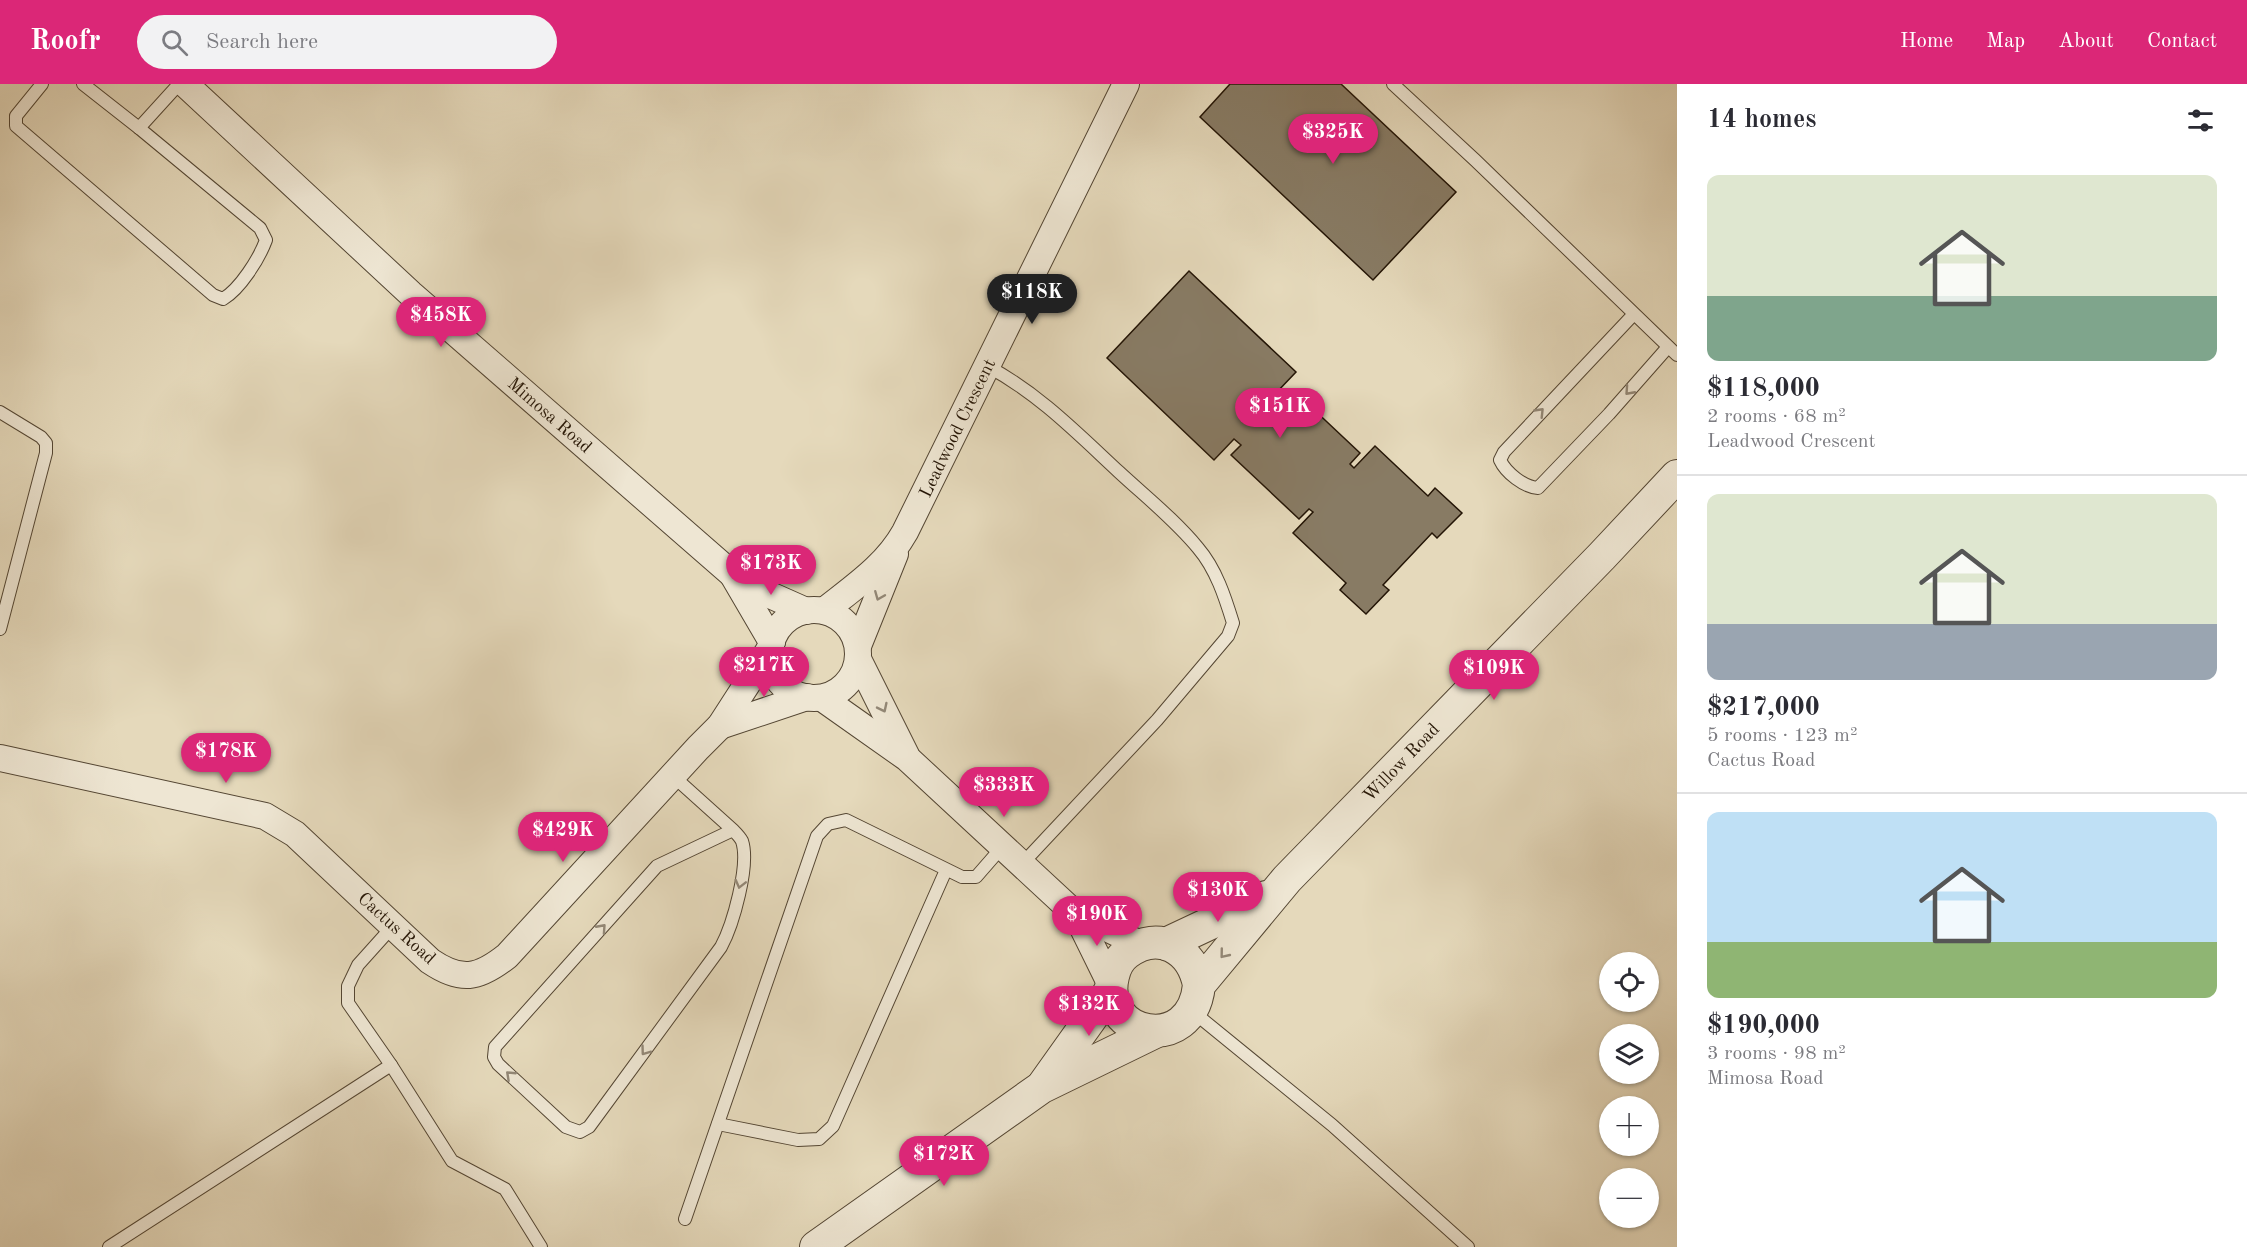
<!DOCTYPE html>
<html lang="en">
<head>
<meta charset="utf-8">
<style>
  :root { --surface:#fff; --page:#f2f2f3; --text:#2b2b33; --muted:#7c7c81; --line:#e1e1e2; --accent:#db2777 }
  body { margin:0; font-family:"Old Standard TT",serif; background:var(--page); color:var(--text); height:100vh; display:flex; flex-direction:column; font-size:22px; white-space:nowrap }
  * { box-sizing:border-box; margin:0 }
  p { font-size:20px; color:var(--muted) }
  .icon { flex:none; width:33px; height:33px; fill:none; stroke:currentColor; stroke-width:2; stroke-linecap:round; stroke-linejoin:round }
  .map { position:relative; flex:1; overflow:hidden }
  .drawer { display:flex; flex-direction:column; background:var(--surface); width:570px }
  .drawer>* { flex:none }
  .tools { position:absolute; left:1599px; top:868px; display:grid; gap:12px }
  .tools a { display:grid; place-items:center; width:60px; height:60px; border-radius:50%; background:var(--surface); box-shadow:0 2px 4px #0004; font-size:30px }
  .price { position:absolute; translate:-50% -51px; padding:0 14px; border-radius:21px; background:var(--accent); color:#fff; font-size:20px; line-height:39px; filter:drop-shadow(0 2px 3px #0008) }
  .price::after { content:''; position:absolute; left:50%; top:36px; width:18px; height:14px; margin-left:-9px; background:inherit; clip-path:polygon(0 0,100% 0,50% 100%) }
  .price.selected { background:#222; color:#fff }
  ul { padding:0; list-style:none }
  li { display:grid; align-content:center; gap:12px; height:318px; padding:0 30px }
  li+li { border-top:2px solid var(--line) }
  li span { display:grid; place-items:center; height:186px; border-radius:12px; color:#555 }
  li>.icon { margin-inline-start:auto }
  span .icon { width:108px; height:108px; fill:#fffc; stroke-width:1 }
  li b { font-size:26px }
  h2 { display:flex; justify-content:space-between; align-items:center; height:72px; padding:0 30px; font-size:26px }
  header { display:flex; align-items:center; gap:36px; box-sizing:border-box; height:84px; padding:0 30px; background:var(--accent); color:#fff }
  header strong { font-size:28px }
  nav { display:flex; gap:33px; margin-inline-start:auto; font-size:21px }
  .search { width:420px; height:54px; background:var(--page); display:flex; align-items:center; gap:15px; box-sizing:border-box; padding:0 21px; border-radius:33px; color:var(--muted); font-size:22px }
  main { display:flex; flex:1; min-height:0 }
  .map>svg:first-child { display:block }
  .building { fill:#887b64; stroke:#241506; stroke-width:1.5 }
  .lines { fill:none; stroke-linecap:round; stroke-linejoin:round }
  .service-casing { stroke:#544633; stroke-width:14 }
  .minor-casing { stroke:#544633; stroke-width:28 }
  .tertiary-casing { stroke:#544633; stroke-width:34 }
  .service { stroke:#eee6d3; stroke-width:12 }
  .minor { stroke:#eee6d3; stroke-width:26 }
  .tertiary { stroke:#eee6d3; stroke-width:32 }
  .oneway { stroke:#938877 }
  .labels { text-anchor:middle; stroke-width:6; stroke-linejoin:round; paint-order:stroke }
  .street-label { font-size:18px; fill:#241506; stroke:#eee6d3 }
</style>
</head>
<body>
<header>
<strong>Roofr</strong>
<div class="search"><svg class="icon" aria-label="search" viewBox="0 0 24 24"><circle cx="10" cy="10" r="6"/><path d="M15 15l6 6"/></svg>Search here</div>
<nav><a>Home</a><a>Map</a><a>About</a><a>Contact</a></nav>
</header>
<main>
<div class="map">
<svg width="1677" height="1163" viewBox="0 0 1677 1163">
  <rect width="100%" height="100%" fill="#e5d9bb"/>
  <filter id="stains"><feTurbulence type="fractalNoise" baseFrequency=".00333" numOctaves="4"/><feColorMatrix values="0 0 0 0 .2 0 0 0 0 .09 0 0 0 0 .02 0 0 0 .5 -.17"/></filter>
  <radialGradient id="worn" r=".72"><stop offset=".6" stop-color="#630" stop-opacity="0"/><stop offset="1" stop-color="#630" stop-opacity=".3"/></radialGradient>
  <g class="building">
    <path d="M1230,0H1341L1456,108L1373,196L1200,33Z"/>
    <path d="M1189,187L1296,288L1276,309L1282,315L1292,305L1360,369L1350,380L1354,384L1375,362L1428,412L1435,404L1462,429L1437,454L1432,449L1383,501L1389,506L1366,530L1340,506L1346,499L1293,449L1313,428L1309,425L1299,435L1231,371L1241,361L1234,355L1214,376L1107,274Z"/>
  </g>
  <g class="lines">
    <defs>
      <g id="service">
        <path d="M42,0L16,32V42L213,211L223,215C240,205 259,175 266,156L260,144L139,44"/>
        <path d="M83,0L139,44L179,0"/>
        <path d="M1393,0L1475,76L1677,271"/>
        <path d="M1633,231L1504,368L1500,376C1506,389 1524,403 1538,404L1609,330L1668,263"/>
        <path d="M987,282C1038,309 1077,349 1119,388C1146,413 1175,436 1198,464C1216,485 1225,513 1233,539L1228,552L1157,636L1022,780"/>
        <path d="M0,328L41,353L46,359V369L0,545"/>
        <path d="M673,692L733,746C736,749 740,753 742,757C750,781 733,841 721,863L589,1043L580,1048L566,1043L498,980L494,973L495,963L657,782L733,746"/>
        <path d="M393,842L358,881L348,902V919L391,981L452,1077L505,1105L541,1163"/>
        <path d="M1192,927L1332,1041L1468,1163"/>
        <path d="M718,1040L798,1056L819,1055L833,1042L946,786"/>
        <path d="M685,1135L817,752L828,740L846,736L962,793H976L1003,762"/>
        <path d="M109,1163L391,981"/>
      </g>
      <g id="minor">
        <path d="M185,0L411,210L732,490L761,507L806,527"/>
        <path d="M734,493L772,558"/>
        <circle cx="814" cy="570" r="44"/>
        <path d="M824,527C854,503 886,482 905,448L1126,0"/>
        <path d="M858,562L895,470"/>
        <path d="M858,575L906,671"/>
        <path d="M822,614L907,674L1071,826L1083,844L1111,901"/>
        <path d="M720,642L807,613"/>
        <path d="M0,674L265,732L295,750L430,877C461,898 478,895 507,872L698,664L720,642L771,563"/>
        <path d="M1071,827L1142,861"/>
      </g>
      <g id="tertiary">
        <path d="M1166,860L1266,813"/>
        <path d="M1199,901C1192,865 1159,845 1127,869C1120,874 1115,883 1113,892C1098,952 1192,973 1199,901L1287,795L1602,472L1677,392"/>
        <path d="M1044,1000L1111,906"/>
        <path d="M816,1163L1042,1003L1157,947"/>
      </g>
    </defs>
    <use href="#service" class="service-casing"/>
    <use href="#minor" class="minor-casing"/>
    <use href="#tertiary" class="tertiary-casing"/>
    <use href="#service" class="service"/>
    <use href="#minor" class="minor"/>
    <use href="#tertiary" class="tertiary"/>
  </g>
  <defs><path id="oneway-chevron" d="M-2-3.5L2.5 0L-2 3.5" fill="none" stroke-width="1.6" stroke-linecap="round" stroke-linejoin="round" transform="scale(1.5)"/></defs>
  <g class="oneway">
    <use href="#oneway-chevron" transform="translate(1629 307) rotate(132)"/>
    <use href="#oneway-chevron" transform="translate(1540 328) rotate(-46)"/>
    <use href="#oneway-chevron" transform="translate(879 512) rotate(112)"/>
    <use href="#oneway-chevron" transform="translate(883 624) rotate(64)"/>
    <use href="#oneway-chevron" transform="translate(740 800) rotate(104)"/>
    <use href="#oneway-chevron" transform="translate(602 844) rotate(-48)"/>
    <use href="#oneway-chevron" transform="translate(1224 870) rotate(129)"/>
    <use href="#oneway-chevron" transform="translate(645 967) rotate(126)"/>
    <use href="#oneway-chevron" transform="translate(510 991) rotate(-137)"/>
  </g>
  <g class="labels">
    <g class="street-label">
      <text transform="translate(550 331) rotate(41)" y="6">Mimosa Road</text>
      <text transform="translate(957 344) rotate(-64)" y="6">Leadwood Crescent</text>
      <text transform="translate(1401 678) rotate(-46)" y="6">Willow Road</text>
      <text transform="translate(397 844) rotate(42)" y="6">Cactus Road</text>
    </g>
  </g>
  <rect width="100%" height="100%" filter="url(#stains)"/>
  <rect width="100%" height="100%" fill="url(#worn)"/>
</svg>
<div class="tools">
<a><svg class="icon" aria-label="locate" viewBox="0 0 24 24"><circle cx="12" cy="12" r="6"/><path d="M12 2v4M12 18v4M2 12h4M18 12h4"/></svg></a>
<a><svg class="icon" aria-label="layers" viewBox="0 0 24 24"><path d="M12 4l9 5-9 5-9-5zM3 14l9 5 9-5"/></svg></a>
<a>+</a>
<a>−</a>
</div>
<b class="price" style="left:1333px;top:81px">$325K</b>
<b class="price selected" style="left:1032px;top:241px">$118K</b>
<b class="price" style="left:441px;top:264px">$458K</b>
<b class="price" style="left:1280px;top:355px">$151K</b>
<b class="price" style="left:771px;top:512px">$173K</b>
<b class="price" style="left:764px;top:614px">$217K</b>
<b class="price" style="left:1494px;top:617px">$109K</b>
<b class="price" style="left:226px;top:700px">$178K</b>
<b class="price" style="left:1004px;top:734px">$333K</b>
<b class="price" style="left:563px;top:779px">$429K</b>
<b class="price" style="left:1218px;top:839px">$130K</b>
<b class="price" style="left:1097px;top:863px">$190K</b>
<b class="price" style="left:1089px;top:953px">$132K</b>
<b class="price" style="left:944px;top:1103px">$172K</b>
</div>
<section class="drawer">
<h2>14 homes<svg class="icon" aria-label="filters" viewBox="0 0 24 24"><path d="M4 7h16M4 17h16"/><circle cx="9" cy="7" r="2"/><circle cx="15" cy="17" r="2"/></svg></h2>
<ul>
<li><span style="background:linear-gradient(#dfe7d0 65%,#7fa58c 0)"><svg class="icon" aria-label="home" viewBox="0 0 24 24"><path d="M3 11l9-7 9 7M6 9v11h12V9"/></svg></span><div><b>$118,000</b><p>2 rooms · 68 m²</p><p>Leadwood Crescent</p></div></li>
<li><span style="background:linear-gradient(#dfe7d0 70%,#9aa5b1 0)"><svg class="icon" aria-label="home" viewBox="0 0 24 24"><path d="M3 11l9-7 9 7M6 9v11h12V9"/></svg></span><div><b>$217,000</b><p>5 rooms · 123 m²</p><p>Cactus Road</p></div></li>
<li><span style="background:linear-gradient(#bfe0f5 70%,#8fb573 0)"><svg class="icon" aria-label="home" viewBox="0 0 24 24"><path d="M3 11l9-7 9 7M6 9v11h12V9"/></svg></span><div><b>$190,000</b><p>3 rooms · 98 m²</p><p>Mimosa Road</p></div></li>
</ul>
</section>
</main>
</body>
</html>
